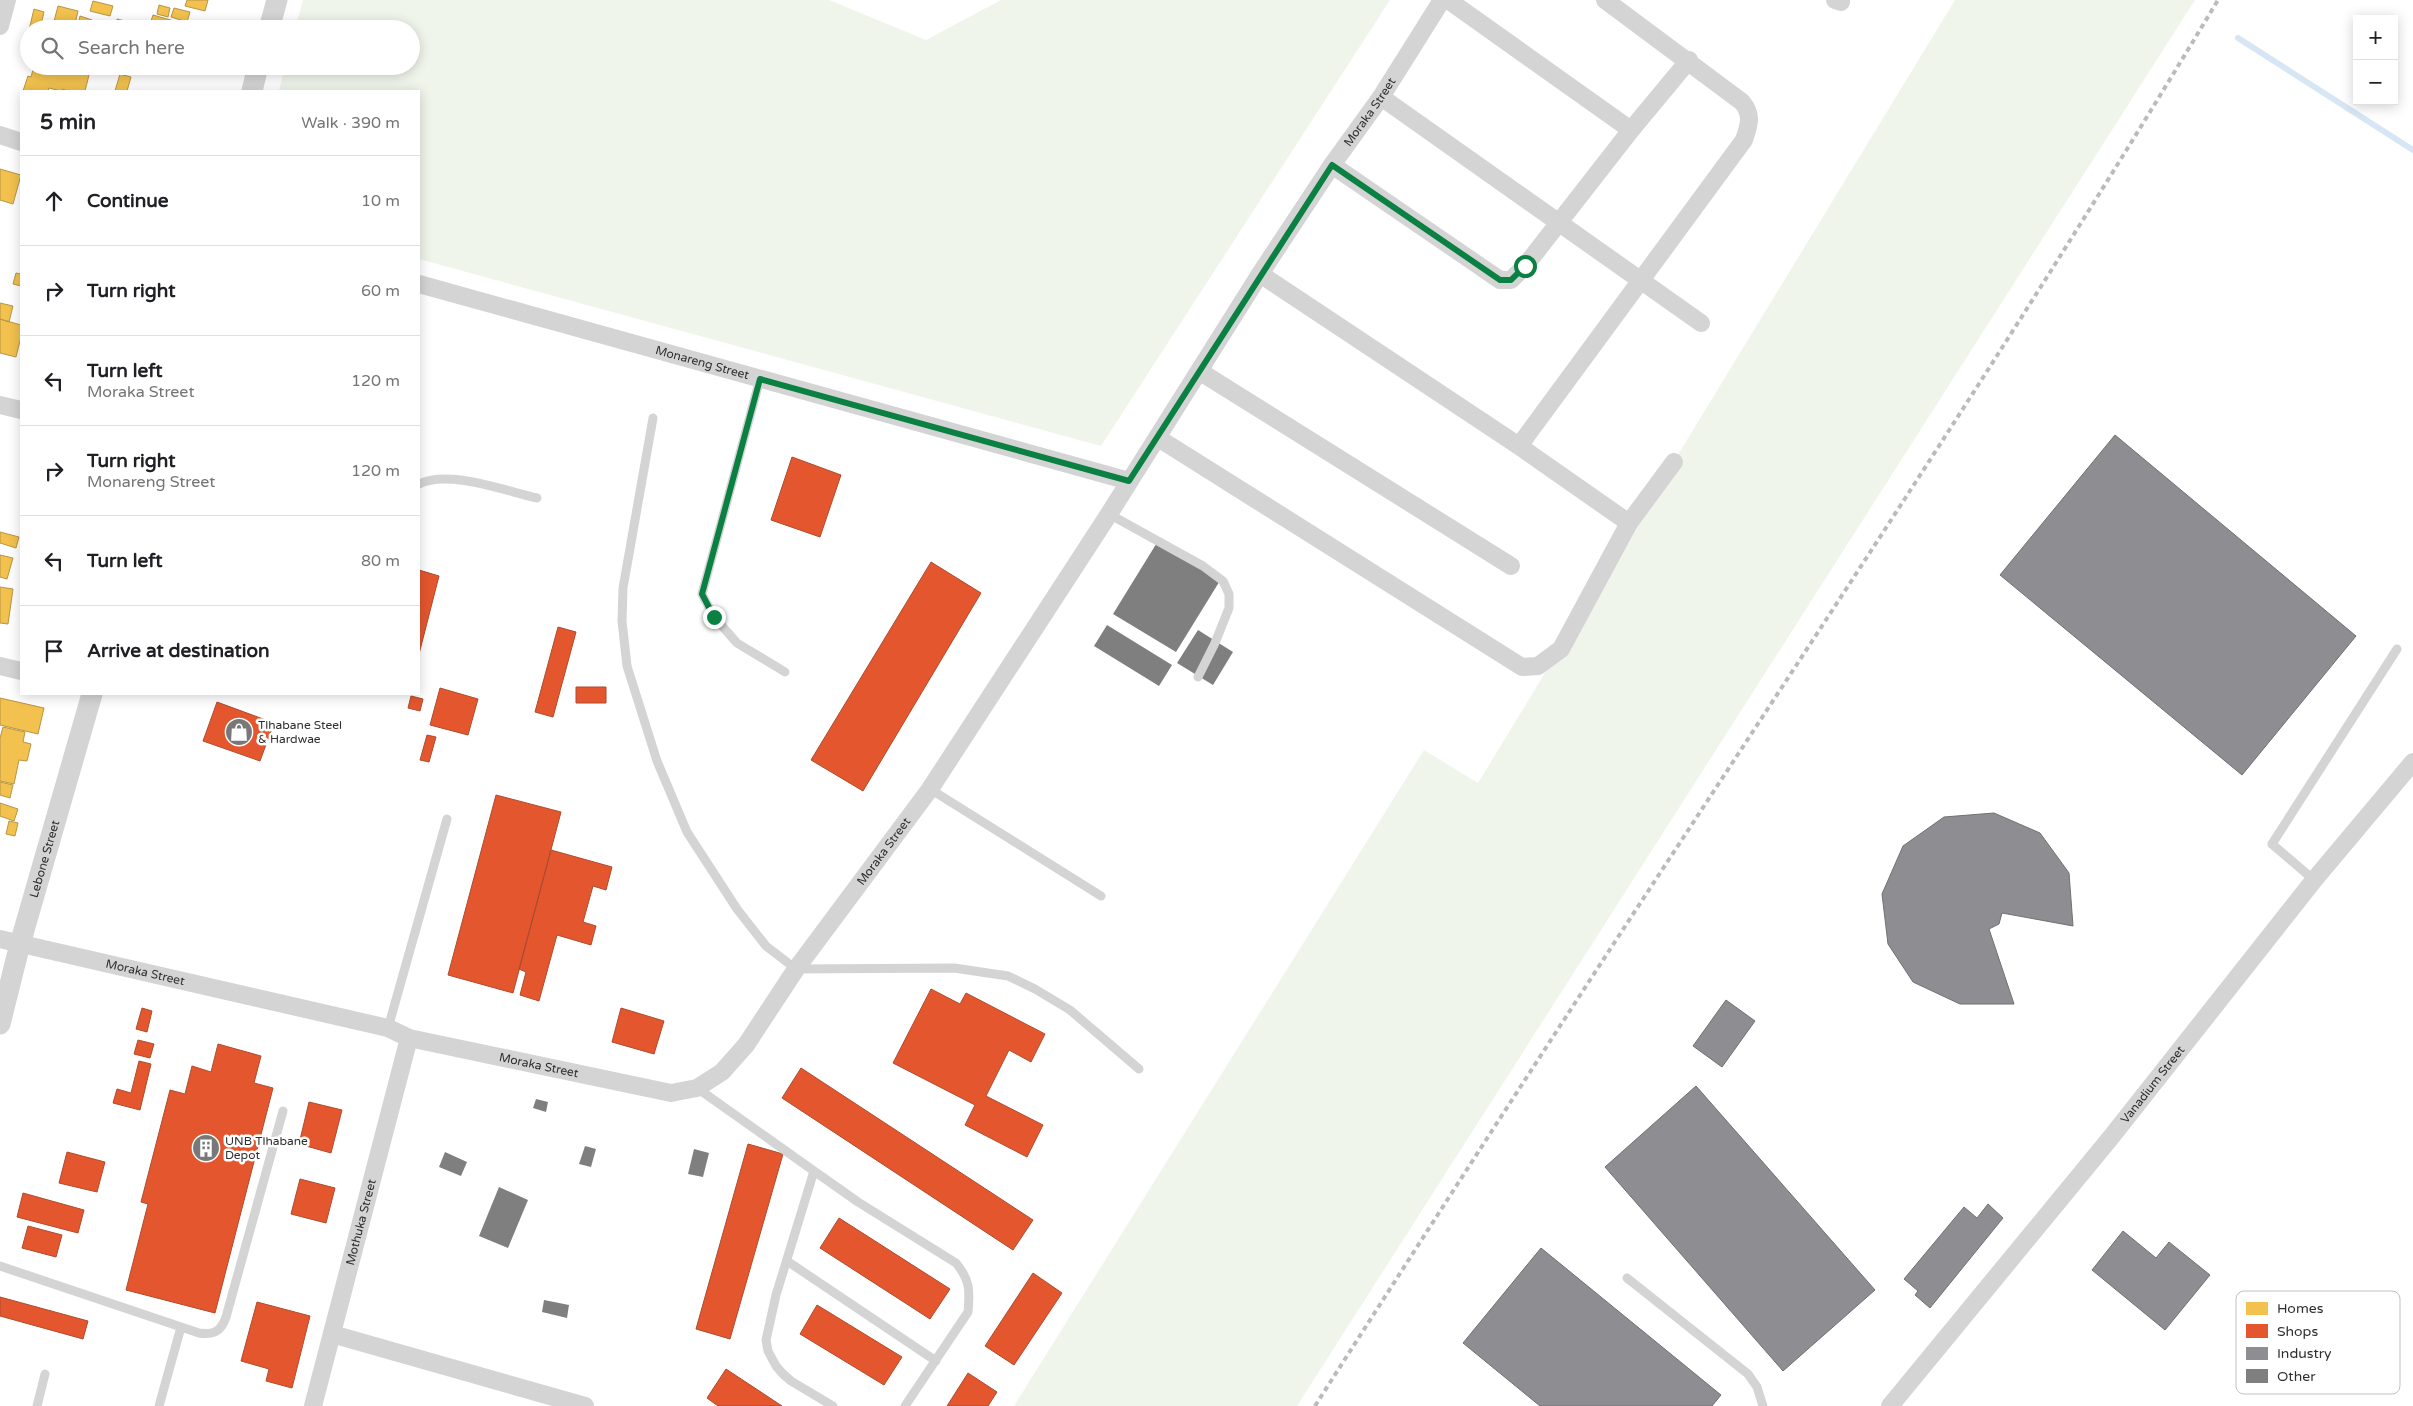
<!DOCTYPE html>
<html lang="en">
<head>
<meta charset="utf-8">
<style>
	body { margin:0; font-family:"Varela Round",sans-serif; background:#f6f6f6; color:#202124 }
	.controls { position:absolute; right:15px; top:15px; display:grid; overflow:hidden; border-radius:0px; box-shadow:0 2px 12px #0003 }
	.controls button { width:45px; height:45px; display:grid; place-items:center; padding:0; border:0; border-bottom:1px solid #e0e0e0; background:#fff; color:#202124; font:25px sans-serif }
	.stop { position:absolute; width:15px; height:15px; margin:-11px; border:4px solid #0b8043; border-radius:50%; background:#fff }
	.stop.end { background:#0b8043; border-color:#fff; box-shadow:0 1px 5px #0008 }
	.list { margin:0; padding:0; list-style:none }
	h2 { display:flex; justify-content:space-between; align-items:center; height:65px; margin:0; padding:0 20px; font-size:21px }
	h2 small { font-size:16px; font-weight:400; color:#757577 }
	.list li { display:grid; grid-template-columns:32px 1fr auto; gap:15px; align-items:center; box-sizing:border-box; height:90px; padding:0 20px; border-top:1px solid #e0e0e0 }
	.list b { display:block; font-size:19px; white-space:nowrap }
	.list p { margin:0; font-size:16px; white-space:nowrap; color:#757577 }
	.list em { font-size:16px; font-style:normal; color:#757577 }
	.icon { flex:none; width:28px; height:28px; fill:none; stroke:currentColor; stroke-width:2; stroke-linecap:round; stroke-linejoin:round }
	.map { position:relative; flex:none; width:2413px; height:1406px; overflow:hidden }
	.search { position:absolute; background:#fff; box-shadow:0 2px 12px #0003; left:20px; top:20px; width:400px; height:55px; display:flex; align-items:center; gap:12px; box-sizing:border-box; padding:0 18px; border-radius:28px; color:#757577; font-size:19px }
	.panel { position:absolute; background:#fff; box-shadow:0 2px 12px #0003; left:20px; top:90px; width:400px; height:605px; border-radius:0px }
	.map>svg:first-child { display:block }
	.green { fill:#f0f5eb }
	.homes { fill:#f2c14e; stroke:#b89545 }
	.shops { fill:#e4572e; stroke:#ae4b2e }
	.industry { fill:#8d8d92; stroke:#717174 }
	.lines { fill:none; stroke-linecap:round; stroke-linejoin:round }
	.stream { stroke:#d6e6f4; stroke-width:6 }
	.building { fill:#7f7f7f }
	.service { stroke:#d4d4d4; stroke-width:9 }
	.minor { stroke:#d4d4d4; stroke-width:18 }
	.tertiary { stroke:#d4d4d4; stroke-width:21 }
	.rail { stroke:#bbb; stroke-width:4; stroke-dasharray:5 4; stroke-linecap:butt }
	.route { stroke:#0b8043; stroke-width:6 }
	.labels { text-anchor:middle; stroke-width:5; stroke-linejoin:round; paint-order:stroke }
	.street-label { font-size:12px; fill:#2f2f2f; stroke:#fff }
	.poi-label { font-size:12px; fill:#2f2f2f; stroke:#fff; text-anchor:start }
	.key { fill:#fff; stroke:#c1c1c1; stroke-width:1 }
	.key-label { font-size:14px; fill:#2f2f2f }
</style>
</head>
<body>
<div class="map">
<svg width="2413" height="1406" viewBox="0 0 2413 1406">
	<rect width="100%" height="100%" fill="#fff"/>
	<path class="green" d="M303,0h526l97,40 75,-40h389l-289,446 -682,-187v-168h-140l6,-25h126v-37h-116z
		M1955,0h240l-898,1406h-283l410,-656 54,33z"/>
	<path class="homes" d="M187,0h21l-3,11 -20,-5z
		M93,1l20,5 -3,10 -20,-5z
		M159,5l11,3 -2,9 -11,-3z
		M58,6l20,5 -4,18h-22z
		M174,8l16,4 -3,10 -16,-5z
		M34,9l10,3 -4,17 -11,1z
		M153,15l21,6 -3,8 -21,-5z
		M80,16l12,4 -2,9h-13z
		M117,19l12,3 -2,7h-12z
		M177,21l28,8h-30z
		M100,22l12,3 -1,4h-13z
		M34,66h43l13,5 -5,20h-17l-6,-2 -1,2 -12,-3 -1,3h-25l5,-15 3,1z
		M120,74l11,3 -4,14h-12z
		M0,169l21,6 -8,29 -13,-4z
		M16,273l5,1v12l-8,-2z
		M0,303l13,3 -4,16 -9,-3z
		M0,319l21,6v12l-5,20 -16,-4z
		M0,532l19,5 -3,11 -16,-5z
		M0,555l13,3 -6,21 -7,-2z
		M0,587l13,2 -5,35 -8,-1z
		M0,698l44,10 -6,26 -38,-9z
		M3,727l22,5 -2,10 8,2 -4,17 -8,-1 -5,24 -14,-3v-43z
		M0,782l13,3 -3,13 -10,-3z
		M0,803l18,6 -4,12 -14,-5z
		M9,821l9,2 -3,13 -9,-2z"/>
	<path class="shops" d="M792,457l49,18 -21,62 -49,-17z
		M931,562l50,31 -118,198 -52,-31z
		M419,570l20,6 -20,78z
		M558,627l18,5 -23,85 -18,-5z
		M576,687h30v16h-30z
		M440,688l38,11 -10,36 -38,-10z
		M411,696l12,3 -3,12 -12,-3z
		M217,702l57,21 -14,38 -57,-20z
		M427,735l9,2 -7,25 -9,-2z
		M496,795l65,17 -48,181 -65,-18z
		M551,850l61,17 -6,23 -13,-4 -10,36 13,4 -5,19 -34,-10 -18,66 -19,-6 6,-23 -7,-3z
		M931,989l29,15 6,-11 79,41 -14,28 -22,-12 -23,46 57,29 -16,32 -62,-32 10,-20 -82,-42z
		M142,1008l10,3 -5,21 -11,-3z
		M621,1008l43,13 -10,33 -42,-12z
		M138,1040l16,4 -4,14 -16,-4z
		M218,1044l43,12 -7,27 19,5 -58,225 -89,-23 22,-86 -7,-2 29,-112 15,4 7,-28 19,6z
		M139,1061l12,3 -11,46 -27,-7 4,-14 14,4z
		M801,1068l232,152 -20,30 -231,-152z
		M309,1102l33,8 -11,43 -32,-9z
		M748,1144l35,10 -53,185 -34,-10z
		M67,1152l38,10 -8,30 -38,-9z
		M300,1179l35,9 -9,35 -35,-9z
		M23,1193l61,17 -6,23 -61,-16z
		M839,1218l111,71 -20,30 -110,-71z
		M28,1226l34,9 -6,22 -34,-9z
		M1033,1273l29,20 -48,72 -29,-19z
		M0,1297l88,24 -5,18 -83,-23z
		M257,1302l53,14 -18,72 -26,-7 3,-12 -28,-8z
		M817,1305l85,52 -18,28 -84,-51z
		M726,1369l56,37h-64l-11,-8z
		M968,1373l29,19 -9,14h-41z"/>
	<path class="industry" d="M2115,435l241,201 -114,139 -242,-200z
		M1994,813l46,20 29,40 4,53 -71,-13 -3,11 -10,5 25,75h-54l-47,-22 -25,-38 -6,-50 21,-48 41,-29z
		M1726,1000l29,21 -33,46 -29,-21z
		M1696,1086l179,204 -92,81 -178,-204z
		M1988,1204l15,14 -73,90 -15,-13 3,-4 -14,-12 60,-72 13,11z
		M2123,1231l33,27 13,-16 41,33 -45,55 -73,-60z
		M1541,1248l180,147 -9,11h-172l-77,-63z"/>
	<g class="lines">
		<path class="stream" d="M2238,38l175,112"/>
	</g>
	<path class="building" d="M1158,541l63,38 -45,73 -63,-38z
		M1107,625l65,40 -13,21 -65,-40z
		M1198,630l35,22 -20,33 -36,-22z
		M536,1099l12,3 -2,10 -13,-4z
		M585,1146l11,3 -5,18 -12,-3z
		M694,1149l15,4 -6,24 -15,-3z
		M445,1152l22,10 -6,14 -22,-9z
		M499,1187l29,13 -20,48 -29,-12z
		M544,1300l25,5 -2,13 -25,-6z"/>
	<g class="lines">
		<path class="service" d="M760,379l-58,215 12,23 23,26 48,29
			M653,418l-30,170 -1,33 5,45 30,95 30,71 50,77 29,37 30,23 158,-1 54,8 27,13 35,21 69,59
			M419,484c29,-15 86,7 118,14
			M1109,514l94,52 20,15 6,13v14l-14,35 -17,34
			M930,789l171,107
			M2314,880l-42,-36 125,-195
			M388,1028l59,-209
			M697,1088l117,83
			M787,1261l149,100
			M0,1266l199,67c14,2 22,-1 27,-16l57,-206
			M1627,1278l121,96 9,13 6,19
			M37,1406l8,-32
			M159,1406l22,-79
			M833,1406l-42,-25 -8,-7 -7,-8 -8,-15 -2,-11 10,-45 38,-124 44,31 98,61c14,17 14,27 12,49l-63,94"/>
		<g class="minor">
			<path d="M1448,0l183,130"/>
			<path d="M1835,0l6,2"/>
			<path d="M0,26l7,-26"/>
			<path d="M1381,97l320,226"/>
			<path d="M0,135l21,7"/>
			<path d="M1332,165l168,115h11l14,-14 106,-136 58,-70"/>
			<path d="M1260,274l259,172 110,77"/>
			<path id="s1" d="M419,284l710,197"/>
			<path d="M1199,371l312,195"/>
			<path d="M0,405l21,5"/>
			<path d="M1158,438l364,229 16,-1 23,-17 68,-126 45,-61"/>
			<path d="M1519,446l225,-306c5,-15 9,-25 -2,-38l-137,-102"/>
			<path d="M0,666l21,5"/>
			<path id="s2" d="M0,939l388,89 21,10 262,55 26,-5 25,-16 24,-27 50,-76 134,-180 179,-275 151,-240 72,-109 49,-68 61,-97"/>
			<path d="M332,1334l253,72"/>
			<path id="s3" d="M313,1406l96,-368"/>
			<path id="s4" d="M1890,1406l222,-270 202,-256 99,-118"/>
		</g>
		<g class="tertiary">
			<path d="M269,29l8,-29"/>
			<path d="M252,91l6,-25"/>
			<path id="s5" d="M0,1024l20,-80 72,-250"/>
		</g>
		<path class="rail" d="M1315,1406c122,-191 245,-381 370,-571 181,-276 363,-552 533,-835"/>
	</g>
	<g class="lines">
		<path class="route" d="M714,617l-12,-23 58,-215 369,102 203,-316 168,115h11l14,-14"/>
	</g>
	<defs>
		<g id="shop-disc" transform="scale(1.4375)"><circle r="9.5" fill="#787878" stroke="#fff"/><path d="M-5-2.5h2.3a2.7 3.5 0 0 1 5.4 0H5L5.5 6h-11ZM-1.5-2.5h3a1.5 2.3 0 0 0-3 0Z" fill="#fff"/></g>
		<g id="building-disc" transform="scale(1.4375)"><circle r="9.5" fill="#787878" stroke="#fff"/><path d="M-4-6H4V6H1V3H-1V6H-4ZM-2.5-4.3h1.7v1.8h-1.7ZM.8-4.3h1.7v1.8H.8ZM-2.5-1h1.7V.8h-1.7ZM.8-1h1.7V.8H.8Z" fill="#fff"/></g>
	</defs>
	<g fill-rule="evenodd">
		<use href="#shop-disc" x="239" y="732"/>
		<use href="#building-disc" x="206" y="1148"/>
	</g>
	<g class="labels">
		<g class="street-label">
			<text dy="4" stroke="none"><textPath href="#s2" startOffset="1904">Moraka Street</textPath></text>
			<text dy="4" stroke="none"><textPath href="#s1" startOffset="294">Monareng Street</textPath></text>
			<text dy="4" stroke="none"><textPath href="#s2" startOffset="1019">Moraka Street</textPath></text>
			<text dy="4" stroke="none"><textPath href="#s5" startOffset="171">Lebone Street</textPath></text>
			<text dy="4" stroke="none"><textPath href="#s2" startOffset="149">Moraka Street</textPath></text>
			<text dy="4" stroke="none"><textPath href="#s2" startOffset="554">Moraka Street</textPath></text>
			<text dy="4" stroke="none"><textPath href="#s4" startOffset="415">Vanadium Street</textPath></text>
			<text dy="4" stroke="none"><textPath href="#s3" startOffset="190">Mothuka Street</textPath></text>
		</g>
		<g class="poi-label">
			<text x="258" y="729">Tlhabane Steel<tspan x="258" dy="14">&amp; Hardwae</tspan></text>
			<text x="225" y="1145">UNB Tlhabane<tspan x="225" dy="14">Depot</tspan></text>
		</g>
	</g>
	<rect x="2236" y="1291" width="164" height="103" rx="8" class="key"/>
	<rect x="2246" y="1302" width="22" height="13" fill="#f2c14e"/>
	<rect x="2246" y="1324" width="22" height="14" fill="#e4572e"/>
	<rect x="2246" y="1347" width="22" height="13" fill="#8d8d92"/>
	<rect x="2246" y="1369" width="22" height="14" fill="#7f7f7f"/>
	<g class="key-label">
		<text x="2277" y="1313">Homes</text>
		<text x="2277" y="1336">Shops</text>
		<text x="2277" y="1358">Industry</text>
		<text x="2277" y="1381">Other</text>
	</g>
</svg>
<div class="controls">
<button>+</button>
<button>−</button>
</div>
<div class="stop" style="left:1525px;top:266px"></div>
<div class="stop end" style="left:714px;top:617px"></div>
<div class="search"><svg class="icon" aria-label="search" viewBox="0 0 24 24"><circle cx="10" cy="10" r="6"/><path d="M15 15l6 6"/></svg>Search here</div>
<section class="panel">
<h2>5 min<small>Walk · 390 m</small></h2>
<ul class="list">
<li><svg class="icon" aria-label="ahead" viewBox="0 0 24 24"><path d="M12 20V5M6 11l6-6 6 6"/></svg><div><b>Continue</b></div><em>10 m</em></li>
<li><svg class="icon" aria-label="right" viewBox="0 0 24 24"><path d="M7 20v-9h11M14 6l5 5-5 5"/></svg><div><b>Turn right</b></div><em>60 m</em></li>
<li><svg class="icon" aria-label="left" viewBox="0 0 24 24"><path d="M17 20v-9H6M10 6l-5 5 5 5"/></svg><div><b>Turn left</b><p>Moraka Street</p></div><em>120 m</em></li>
<li><svg class="icon" aria-label="right" viewBox="0 0 24 24"><path d="M7 20v-9h11M14 6l5 5-5 5"/></svg><div><b>Turn right</b><p>Monareng Street</p></div><em>120 m</em></li>
<li><svg class="icon" aria-label="left" viewBox="0 0 24 24"><path d="M17 20v-9H6M10 6l-5 5 5 5"/></svg><div><b>Turn left</b></div><em>80 m</em></li>
<li><svg class="icon" aria-label="arrive" viewBox="0 0 24 24"><path d="M6 21V4h12l-3 4 3 4H6"/></svg><div><b>Arrive at destination</b></div></li>
</ul>
</section>
</div>
</body>
</html>
